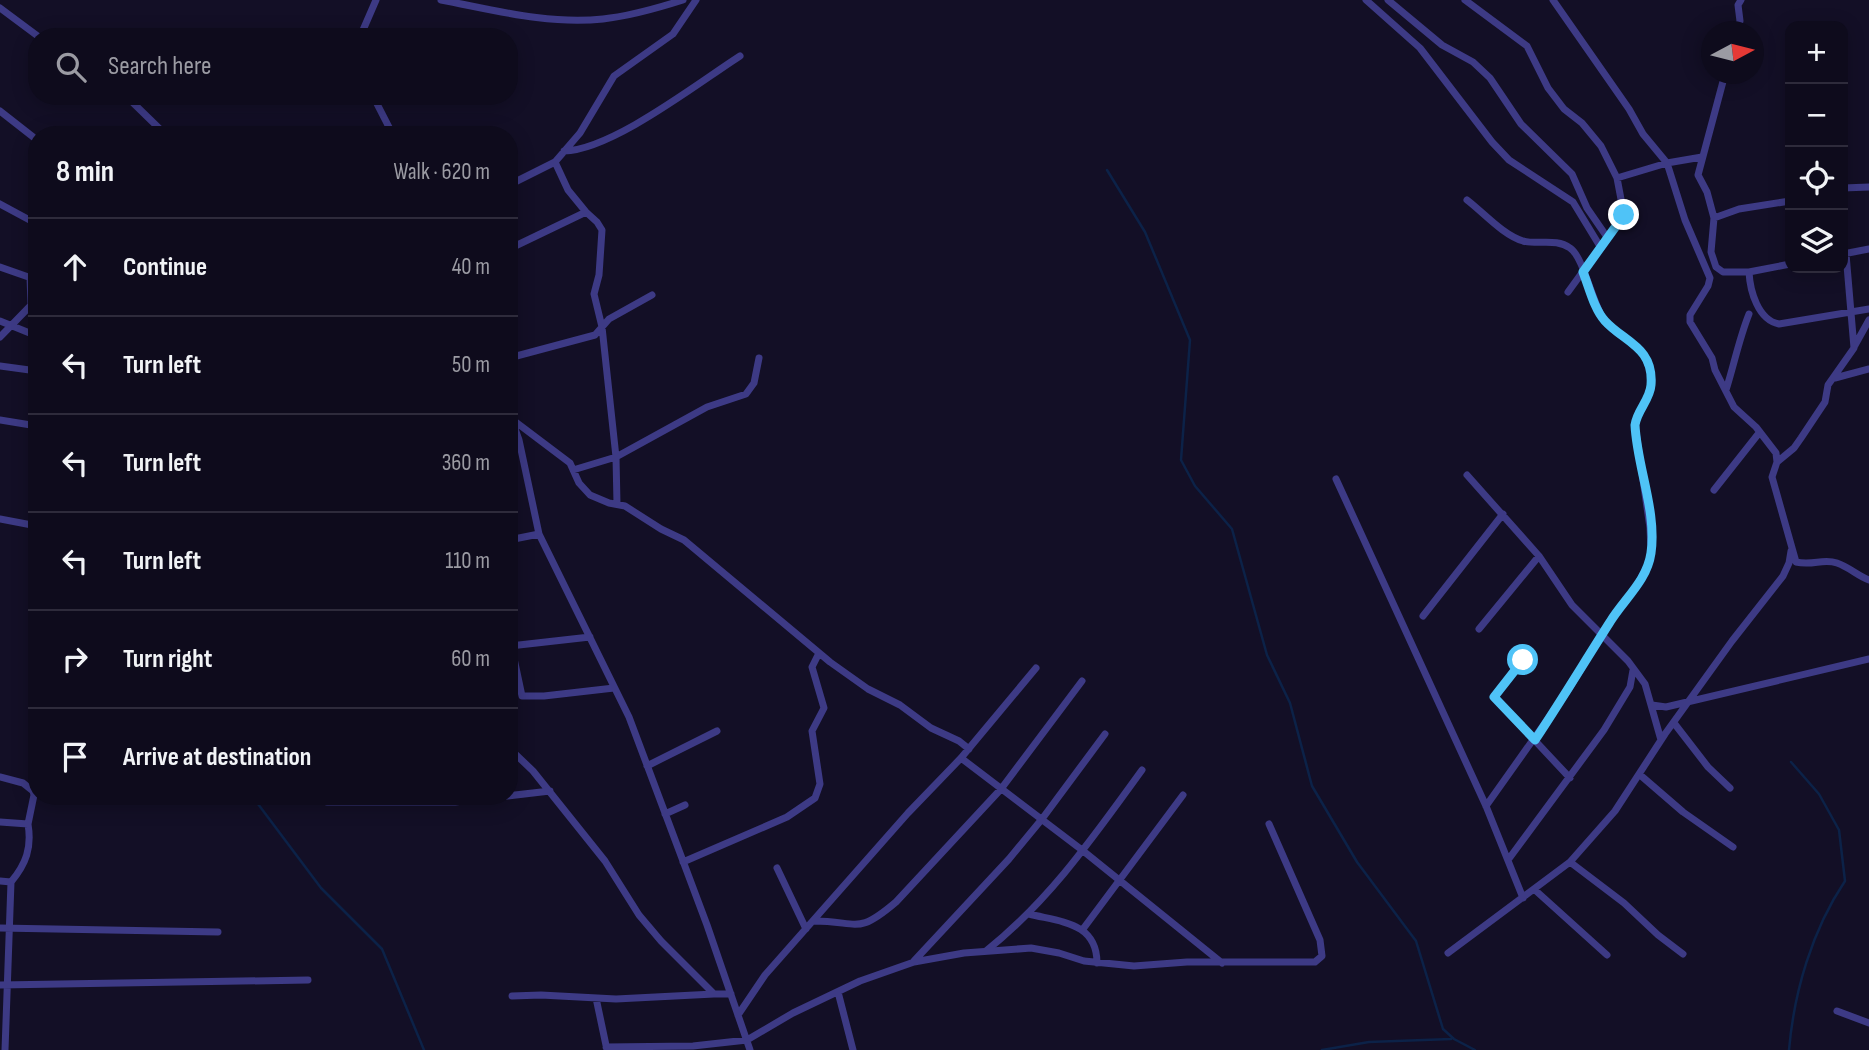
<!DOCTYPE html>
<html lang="en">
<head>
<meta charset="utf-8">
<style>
	body { margin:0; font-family:"Sofia Sans Condensed",sans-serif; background:#171425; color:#f1f3f6 }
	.controls { position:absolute; right:21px; top:21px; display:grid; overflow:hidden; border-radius:14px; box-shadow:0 4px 18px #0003 }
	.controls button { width:63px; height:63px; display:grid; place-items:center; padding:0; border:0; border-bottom:2px solid #2e2b3b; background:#0e0b1c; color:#f1f3f6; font:35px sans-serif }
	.compass { position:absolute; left:1701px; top:21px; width:63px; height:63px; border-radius:50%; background:#0e0b1c; box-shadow:0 4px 18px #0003; rotate:83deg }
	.stop { position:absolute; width:21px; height:21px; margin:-16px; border:5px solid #4fc3f7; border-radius:50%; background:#fff }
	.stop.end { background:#4fc3f7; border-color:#fff; box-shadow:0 2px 7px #0008 }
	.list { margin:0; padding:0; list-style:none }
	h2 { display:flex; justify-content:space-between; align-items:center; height:91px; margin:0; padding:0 28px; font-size:30px }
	h2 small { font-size:23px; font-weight:400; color:#9b9ba3 }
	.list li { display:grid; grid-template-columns:46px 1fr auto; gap:21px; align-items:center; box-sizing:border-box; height:98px; padding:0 28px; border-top:2px solid #2e2b3b }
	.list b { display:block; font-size:26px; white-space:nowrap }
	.list em { font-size:23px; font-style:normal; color:#9b9ba3 }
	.icon { flex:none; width:38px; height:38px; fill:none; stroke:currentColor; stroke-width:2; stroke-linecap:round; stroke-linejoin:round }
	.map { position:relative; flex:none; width:1869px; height:1050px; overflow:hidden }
	.search { position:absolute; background:#0e0b1c; box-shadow:0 4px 18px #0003; left:28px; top:28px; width:490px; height:77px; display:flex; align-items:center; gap:18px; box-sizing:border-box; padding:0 24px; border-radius:28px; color:#9b9ba3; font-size:26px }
	.panel { position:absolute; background:#0e0b1c; box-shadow:0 4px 18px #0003; left:28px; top:126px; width:490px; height:679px; border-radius:28px }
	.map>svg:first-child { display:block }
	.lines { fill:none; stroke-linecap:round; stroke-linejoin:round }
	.stream { stroke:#0c2248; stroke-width:2.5 }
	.street { stroke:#3d3a85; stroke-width:7 }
	.route { stroke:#4fc3f7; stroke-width:9 }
</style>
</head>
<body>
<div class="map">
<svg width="1869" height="1050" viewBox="0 0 1869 1050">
	<rect width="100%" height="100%" fill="#130f26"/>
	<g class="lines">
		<path class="stream" d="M1107,170l38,62 45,108 -9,120 14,26 37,43 35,126 23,48 22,83 45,76 59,79 27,88 11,10 21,11
			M252,796l69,92 61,61 42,101
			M1322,1050l47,-8 82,-3
			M1789,1050c5,-58 23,-120 56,-169l-6,-51 -20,-36 -28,-32"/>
		<path class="street" d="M441,0c53,10 108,25 162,19 27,-3 55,-11 80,-19
			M1366,0l54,48 72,94 17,18 64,42 28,46
			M1388,0l54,45 31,17 17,16 31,46 51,50 15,34 20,29
			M1465,0l62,46 21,42 16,21 18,14 19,23 16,32 7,37 -56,77
			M1553,0l76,109 14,25 24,29 35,-6
			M0,8l39,29
			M1736,32l4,-11 -2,-16 3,-5
			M360,37l16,-37
			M1725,74l-27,101 9,17 7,26 -3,34 5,15 7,5h26c1,19 9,48 30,52l90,-15
			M126,96l40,39
			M373,96l20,39
			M0,111l37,29
			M564,151c48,-1 134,-68 176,-95
			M555,162l13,28 18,22 11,10 5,8 -3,45 -5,19 8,33 14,130 1,47
			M1617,178l50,-15 18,57 25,58 -2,8 -18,29v7l22,36 3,12 19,37 22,20 20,26 1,9 -5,15 24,85c17,4 27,-4 41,1 12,4 21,13 32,17
			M509,185l46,-23 25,-29 34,-57 59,-42 23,-34
			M1843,188l26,-1
			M1467,200c17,13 36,35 56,41 16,4 33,-3 47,7 13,8 23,56 34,72 16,23 39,17 47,55 4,20 -13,32 -16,50l15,103 1,23 -3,14 -12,22 -26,34 -41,68 -83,117
			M0,204l37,20
			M1714,218l25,-9 51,-8
			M509,249l77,-37
			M1843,254l26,-5
			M0,267l37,13
			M1749,272l41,-8
			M30,277l1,27
			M0,321l37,15
			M0,337l37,-38
			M1854,347l15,-27
			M509,358l86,-23 14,-16 43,-24
			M0,366l37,5
			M1835,378l34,-9
			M1726,390c8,-25 13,-51 23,-76
			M509,412l10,28 20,94 90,183 78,208 43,125
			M0,420l37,6
			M513,420l57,43 9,20 11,12 19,8 16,3 36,23 23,11 146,122 38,27 32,16 31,23 28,13 10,8
			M1777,462l17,-14 7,-10 24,-36 3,-17 26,-37 -8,-94
			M573,470l43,-13 91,-50 39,-13 8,-11 5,-25
			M1467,475l72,81 33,49 56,56 17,23 16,56
			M1336,479l150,327 37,92
			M1714,490l45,-57
			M0,519l37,7
			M509,540l30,-6
			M1423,616l80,-102
			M1479,629l60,-73
			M509,635l13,61h22l70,-8
			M510,646l80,-9
			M1523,660l-29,37 76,81
			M1652,705l14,2 203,-48
			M1674,723l34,44 22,21
			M509,748l24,23 72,90 34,54 22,26 53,53h17
			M961,758l121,92 140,113
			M647,766l70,-35
			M1639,774l44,38 50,35
			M0,777l23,6 10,8 1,4 -6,29
			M327,802h128l95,-11
			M665,814l20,-9
			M0,822l28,2c4,24 -2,40 -17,58l-6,168
			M1508,860l96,-130 26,-43 3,-17
			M683,862l104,-45 28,-19 5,-14 -8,-53 12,-23 -12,-41 7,-14
			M1570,862l54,41 34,32 25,19
			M777,868l29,61
			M0,881l11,1
			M1535,890l72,65
			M1029,914c31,8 68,8 68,49
			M814,921c45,0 42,15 82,-19l105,-113 81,-108
			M0,928l218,4
			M1083,929l100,-134
			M986,951c64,-51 108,-115 156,-181
			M1448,953l122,-91 45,-51 50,-77 67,-93 51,-65 6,-13 2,-12
			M914,961l95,-102 33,-40 63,-85
			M0,985l308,-5
			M838,992l15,58
			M512,996l29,-1 75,4 98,-5
			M596,998l11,52
			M1837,1011l32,12
			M738,1015l27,-40 143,-162 53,-55 75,-90
			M606,1047l87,-1 54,-6 46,-27 67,-32 54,-19 50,-9 67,-5 28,5 25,8 50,5 53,-4h128l7,-6 -2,-16 -51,-116"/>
	</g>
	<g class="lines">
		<path class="route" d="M1523,660l-29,37 41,43c26,-39 50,-79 75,-118 14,-23 37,-41 41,-69 6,-42 -14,-86 -16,-128 2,-15 15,-25 16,-40 3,-38 -27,-43 -46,-64 -11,-12 -16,-34 -22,-49l41,-57"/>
	</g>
</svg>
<div class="controls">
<button>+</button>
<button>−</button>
<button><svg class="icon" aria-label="locate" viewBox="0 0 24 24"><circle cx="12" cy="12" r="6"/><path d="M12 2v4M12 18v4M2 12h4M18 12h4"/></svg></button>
<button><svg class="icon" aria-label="layers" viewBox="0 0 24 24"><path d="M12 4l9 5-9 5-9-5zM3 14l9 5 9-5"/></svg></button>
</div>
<svg class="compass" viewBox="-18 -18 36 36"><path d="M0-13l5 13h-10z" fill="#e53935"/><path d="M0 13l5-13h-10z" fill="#9b9ba3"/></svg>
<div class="stop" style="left:1523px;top:660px"></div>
<div class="stop end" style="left:1624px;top:215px"></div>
<div class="search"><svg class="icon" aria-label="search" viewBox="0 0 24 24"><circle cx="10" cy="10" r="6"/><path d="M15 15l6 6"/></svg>Search here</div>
<section class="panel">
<h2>8 min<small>Walk · 620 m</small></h2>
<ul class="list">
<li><svg class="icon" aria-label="ahead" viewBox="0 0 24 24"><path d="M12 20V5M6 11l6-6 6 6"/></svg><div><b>Continue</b></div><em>40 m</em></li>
<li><svg class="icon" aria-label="left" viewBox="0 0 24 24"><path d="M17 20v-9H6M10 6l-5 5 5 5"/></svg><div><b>Turn left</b></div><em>50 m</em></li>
<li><svg class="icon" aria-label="left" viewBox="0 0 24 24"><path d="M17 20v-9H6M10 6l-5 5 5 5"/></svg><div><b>Turn left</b></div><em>360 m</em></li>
<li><svg class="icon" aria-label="left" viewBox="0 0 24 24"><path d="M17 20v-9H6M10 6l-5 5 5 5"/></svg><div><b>Turn left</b></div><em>110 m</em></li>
<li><svg class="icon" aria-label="right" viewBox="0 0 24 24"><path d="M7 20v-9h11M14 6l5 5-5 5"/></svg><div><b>Turn right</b></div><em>60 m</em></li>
<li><svg class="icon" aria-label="arrive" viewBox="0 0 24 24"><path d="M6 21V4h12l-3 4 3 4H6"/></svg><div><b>Arrive at destination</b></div></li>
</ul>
</section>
</div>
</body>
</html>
